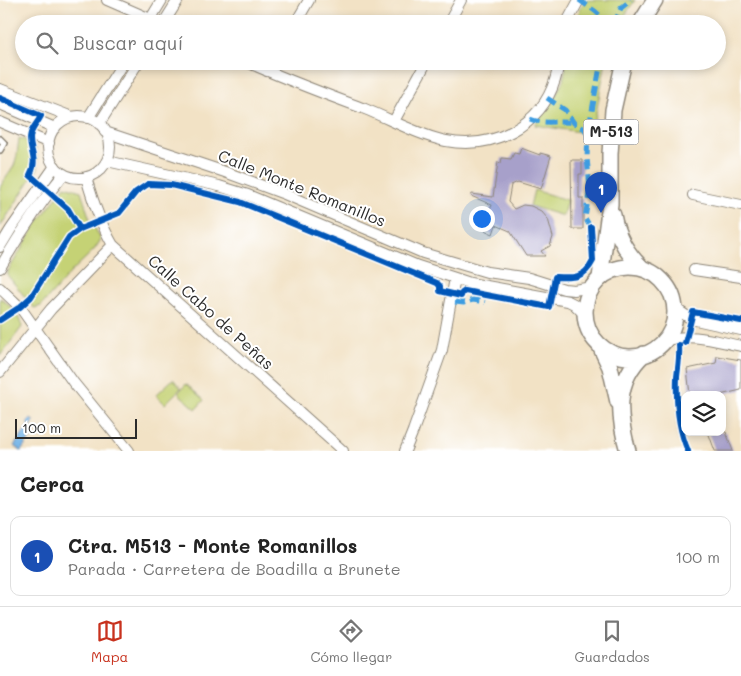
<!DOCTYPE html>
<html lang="es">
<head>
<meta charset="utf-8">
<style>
	body { margin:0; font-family:Mali,sans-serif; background:#f6f6f6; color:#222 }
	.controls { position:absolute; right:15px; bottom:15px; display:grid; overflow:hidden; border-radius:10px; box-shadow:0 2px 8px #0003 }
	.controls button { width:45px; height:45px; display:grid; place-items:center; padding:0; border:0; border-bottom:1px solid #e0e0e0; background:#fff; color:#222; font:25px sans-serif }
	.scale { position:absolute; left:15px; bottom:12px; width:122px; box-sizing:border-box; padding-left:5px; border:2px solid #2b2b2b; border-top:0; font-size:14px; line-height:18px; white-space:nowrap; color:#2b2b2b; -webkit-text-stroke:4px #fff; paint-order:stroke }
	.you { position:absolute; left:481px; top:218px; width:18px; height:18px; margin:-12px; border:4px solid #fff; border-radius:50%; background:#1a73e8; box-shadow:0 0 0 8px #1a73e833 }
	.badge { display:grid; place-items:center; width:32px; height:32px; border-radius:50%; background:#c8321e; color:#fff; font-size:16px; font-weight:700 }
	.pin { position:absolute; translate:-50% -41px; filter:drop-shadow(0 1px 2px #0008) }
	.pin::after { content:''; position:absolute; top:26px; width:18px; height:15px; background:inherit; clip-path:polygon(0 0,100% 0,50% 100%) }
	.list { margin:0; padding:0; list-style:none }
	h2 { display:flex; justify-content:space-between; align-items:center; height:65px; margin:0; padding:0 20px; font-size:21px }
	h2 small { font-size:16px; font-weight:400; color:#767676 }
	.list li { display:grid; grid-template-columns:32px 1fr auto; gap:15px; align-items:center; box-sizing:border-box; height:80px; margin:0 10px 10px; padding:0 10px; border:1px solid #e0e0e0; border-radius:10px }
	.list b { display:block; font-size:19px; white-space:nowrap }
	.list p { margin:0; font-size:16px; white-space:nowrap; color:#767676 }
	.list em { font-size:16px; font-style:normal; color:#767676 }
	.icon { flex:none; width:28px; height:28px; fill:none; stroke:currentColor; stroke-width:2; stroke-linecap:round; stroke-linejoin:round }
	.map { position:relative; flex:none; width:741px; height:451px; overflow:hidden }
	.search { position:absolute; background:#fff; box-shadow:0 2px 8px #0003; left:15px; right:15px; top:15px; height:55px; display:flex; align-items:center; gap:12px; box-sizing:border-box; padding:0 18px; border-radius:28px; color:#767676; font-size:19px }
	.sheet { height:155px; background:#fff }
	nav { display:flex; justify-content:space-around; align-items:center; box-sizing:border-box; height:70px; border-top:1px solid #e0e0e0; background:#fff; font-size:14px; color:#767676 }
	nav a { display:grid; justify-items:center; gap:2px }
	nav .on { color:#c8321e }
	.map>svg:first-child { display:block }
	.green { fill:#c5d274; stroke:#787e50 }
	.water { fill:#72b3e7; stroke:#4e6f89 }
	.building { fill:#a7a0ca }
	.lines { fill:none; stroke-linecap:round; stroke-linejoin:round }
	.service-casing { stroke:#8e8678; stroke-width:8 }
	.minor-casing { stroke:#8e8678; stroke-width:12 }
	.primary-casing { stroke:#8e8678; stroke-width:18 }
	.service { stroke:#fff; stroke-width:5 }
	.minor { stroke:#fff; stroke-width:10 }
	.primary { stroke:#fff; stroke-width:15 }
	.quiet { stroke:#3d9ce1; stroke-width:5; stroke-dasharray:10 5; stroke-linecap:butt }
	.cycleway-casing { stroke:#fff; stroke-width:9 }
	.cycleway { stroke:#0057b8; stroke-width:6 }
	.labels { text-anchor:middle; stroke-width:4; stroke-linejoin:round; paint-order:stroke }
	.shield { fill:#fff; stroke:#6b6b6b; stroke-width:1 }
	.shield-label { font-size:15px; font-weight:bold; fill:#2b2b2b }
	.street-label { font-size:16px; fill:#2b2b2b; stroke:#fff }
</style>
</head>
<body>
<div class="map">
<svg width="741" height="451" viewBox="0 0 741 451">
	<rect width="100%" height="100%" fill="#fff"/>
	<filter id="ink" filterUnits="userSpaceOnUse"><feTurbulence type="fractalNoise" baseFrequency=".02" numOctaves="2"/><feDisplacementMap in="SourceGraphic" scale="10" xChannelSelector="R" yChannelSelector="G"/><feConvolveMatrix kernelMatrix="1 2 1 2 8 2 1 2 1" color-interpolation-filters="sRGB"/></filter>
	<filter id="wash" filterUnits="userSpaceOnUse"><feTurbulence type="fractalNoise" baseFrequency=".0096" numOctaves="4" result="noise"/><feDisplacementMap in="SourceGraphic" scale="20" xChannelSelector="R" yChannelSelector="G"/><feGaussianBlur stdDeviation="1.12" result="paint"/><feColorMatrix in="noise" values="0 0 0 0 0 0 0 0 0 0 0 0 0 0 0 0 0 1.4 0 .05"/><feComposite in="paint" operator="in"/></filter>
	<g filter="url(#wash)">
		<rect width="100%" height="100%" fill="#f2e2c5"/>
		<path class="green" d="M586,0h49l-16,24h-44l6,-17z
			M567,61h39l-14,73 -57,-9 19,-26 9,-18z
			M19,138l12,4 5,7 2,19 -38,59v-40l14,-21 3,-11z
			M65,186l16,5 9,29 10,17v4l-6,9 -23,22 -30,34 -7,2 -26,-32v-5l27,-45z
			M534,190l33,10 -4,16 -33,-10z
			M0,298c9,5 20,19 22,29l-22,29z
			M173,379l8,9 -16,16 -9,-9z
			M186,384l18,16 -8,9 -18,-16z"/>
		<path class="water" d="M30,419l4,2 -4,7 5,4 -14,19 -7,-5 15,-21 -2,-2z"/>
		<g id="blocks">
			<path class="building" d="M521,148l19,7v-2l11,3 -10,33 -23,-7 -7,3 -3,17 6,7 9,-4 8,1 10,5 7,8 5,18 -3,9 -9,5 4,5h-19l-16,-25 -14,-6 -3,9 -11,-5 10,-24 -21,-9 1,-2 21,3 5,-35 3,1 1,-5 9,1 3,-6 5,1z
				M571,160h11v14h-3v24h4v31h-11z
				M717,356l24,4v30l-21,5h-30l-3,-26 29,-6z
				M708,432h18l7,19h-18z"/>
		</g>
	</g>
	<g filter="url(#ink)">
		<use href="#blocks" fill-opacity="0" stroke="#8e8678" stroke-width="1"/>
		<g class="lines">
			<g class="service-casing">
				<path id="service" d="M0,139l4,4 -4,7"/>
			</g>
			<g class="minor-casing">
				<path id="minor" d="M107,0l55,24
					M148,23l14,-23
					M163,24l15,-24
					M295,24l14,-24
					M448,24l13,-24
					M566,24l13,-24
					M245,61c39,18 80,33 120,48 25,10 55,27 81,32 46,9 95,-15 109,-61 2,-6 3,-13 4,-19
					M267,71l6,-10
					M0,89l72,28
					M0,104l55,24
					M48 147a31 31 0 1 1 62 0a31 31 0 1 1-62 0Z
					M88,118l36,-57
					M394,121l33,-60
					M0,122l49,21
					M99,124l40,-63
					M105,132l120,40 57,21 141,60 64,19 42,6 35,11 10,1 18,-3
					M107,161l112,25 29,9 170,71 37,12 15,5 98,18 6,3 11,11
					M86,177c7,25 14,46 27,68l230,206
					M693,195l48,10
					M0,247l11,-18 44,-63
					M0,268c19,-33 39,-64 64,-94
					M694,270l47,7
					M0,288l20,19 53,75 56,69
					M675,308l16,11 50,11
					M664,341c25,-9 52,0 77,5
					M0,372l51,-63 62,-64
					M405,451l8,-20 29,-81 13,-72"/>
			</g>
			<g class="primary-casing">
				<path id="primary" d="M640,24l15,-24
					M613,215c4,22 14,39 30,54
					M585 312a45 45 0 1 1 90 0a45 45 0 1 1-90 0Z
					M600,278l10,-74v-50l3,-44 11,-49
					M600,346l10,21 8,35
					M628,451c-10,-35 -14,-70 16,-97"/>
			</g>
			<use href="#service" class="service"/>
			<use href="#minor" class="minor"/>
			<use href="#primary" class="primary"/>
			<path class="quiet" d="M579,0l16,11 10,9 8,4
				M614,24l7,-16 10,-8
				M547,98l18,12 9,13 11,6 3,7
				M530,119c14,6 29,1 44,4
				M591,228l-6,-10 5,-30 -3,-30 1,-25 13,-72
				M455,302l9,1 9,-3 12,2"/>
			<g class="cycleway-casing">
				<path id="cycleway" d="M0,98l41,18c-3,6 -8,11 -10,17 -5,15 9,24 -1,42l38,34 12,20
					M0,320l20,-13 11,-10 38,-60 11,-8 39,-16 17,-21 12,-8 23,1 69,17 197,81 3,3v5l21,5 1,-3 3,-2 84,16 6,-30c18,1 29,2 38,-16l-2,-34
					M685,343l8,-31 48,9
					M679,345c1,11 -1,22 -2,32 -1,25 1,51 11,74"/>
			</g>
			<use href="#cycleway" class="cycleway"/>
		</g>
	</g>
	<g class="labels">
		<rect class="shield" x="583.5" y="119.5" width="55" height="25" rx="4"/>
		<g class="shield-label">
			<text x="611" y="137">M-513</text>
		</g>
		<g class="street-label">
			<text transform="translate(302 188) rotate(22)" y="6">Calle Monte Romanillos</text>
			<text transform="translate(211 312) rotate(42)" y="6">Calle Cabo de Peñas</text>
		</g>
	</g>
</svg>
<div class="controls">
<button><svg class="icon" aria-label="layers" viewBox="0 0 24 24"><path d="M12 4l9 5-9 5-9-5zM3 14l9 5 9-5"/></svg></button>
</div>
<div class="scale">100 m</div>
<div class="you"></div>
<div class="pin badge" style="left:601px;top:213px;background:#1a4fb4">1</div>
<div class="search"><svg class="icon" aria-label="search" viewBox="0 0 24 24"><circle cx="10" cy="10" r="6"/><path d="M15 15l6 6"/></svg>Buscar aquí</div>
</div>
<section class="sheet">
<h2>Cerca<small></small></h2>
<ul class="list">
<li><span class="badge" style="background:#1a4fb4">1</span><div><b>Ctra. M513 - Monte Romanillos</b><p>Parada · Carretera de Boadilla a Brunete</p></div><em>100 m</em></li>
</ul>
</section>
<nav>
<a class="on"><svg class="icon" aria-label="map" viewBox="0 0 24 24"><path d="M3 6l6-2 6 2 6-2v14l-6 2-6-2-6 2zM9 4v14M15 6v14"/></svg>Mapa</a>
<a><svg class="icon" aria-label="directions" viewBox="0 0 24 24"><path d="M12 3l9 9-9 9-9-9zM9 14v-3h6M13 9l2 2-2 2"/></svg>Cómo llegar</a>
<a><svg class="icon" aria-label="saved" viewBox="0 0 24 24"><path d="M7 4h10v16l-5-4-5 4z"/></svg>Guardados</a>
</nav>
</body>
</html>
